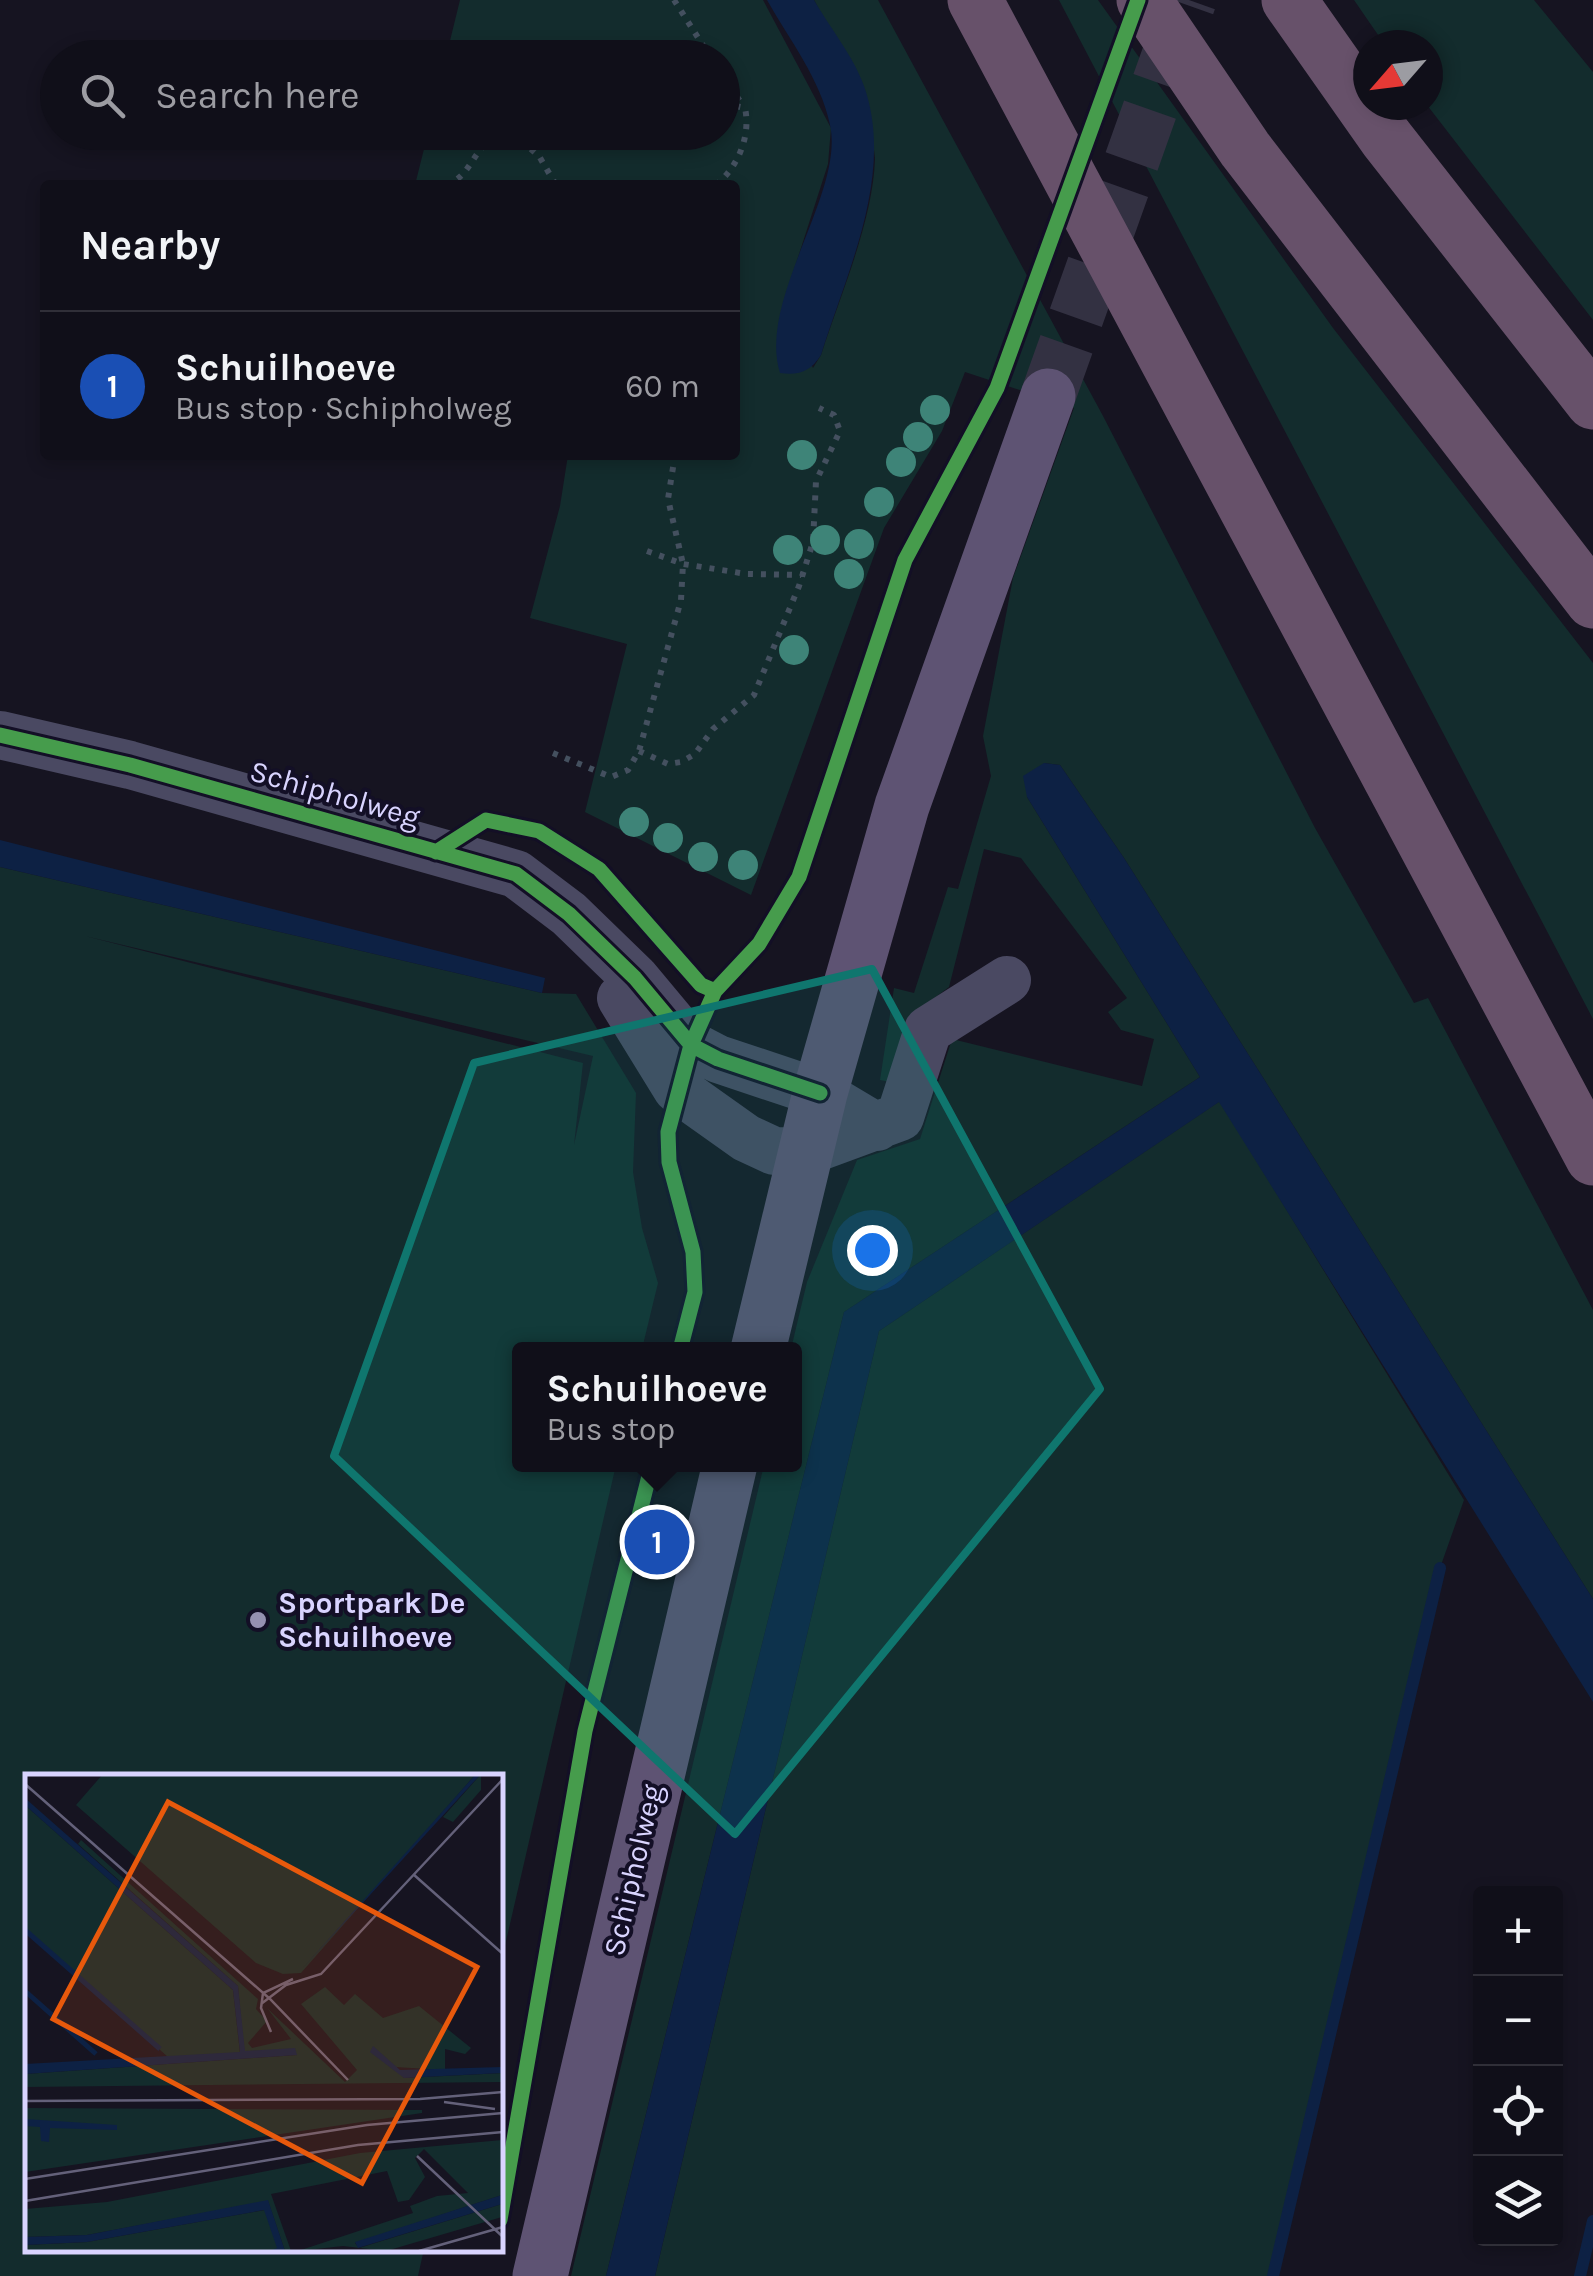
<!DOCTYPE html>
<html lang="en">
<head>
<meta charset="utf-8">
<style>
	body { margin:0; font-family:Karla,sans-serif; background:#1e1d26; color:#f1f3f6 }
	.controls { position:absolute; right:30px; bottom:30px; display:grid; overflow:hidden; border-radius:10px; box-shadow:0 5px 15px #0003 }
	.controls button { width:90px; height:90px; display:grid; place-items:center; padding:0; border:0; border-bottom:2px solid #302f38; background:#100f19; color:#f1f3f6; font:50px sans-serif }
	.compass { position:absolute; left:1353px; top:30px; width:90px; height:90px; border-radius:50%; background:#100f19; box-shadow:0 5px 15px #0003; rotate:242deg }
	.you { position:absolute; left:872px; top:1250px; width:35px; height:35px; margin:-25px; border:8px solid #fff; border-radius:50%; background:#1a73e8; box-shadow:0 0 0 15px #1a73e833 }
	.badge { display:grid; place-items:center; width:65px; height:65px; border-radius:50%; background:#7c3aed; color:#fff; font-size:32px; font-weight:700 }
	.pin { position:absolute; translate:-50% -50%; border:5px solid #fff; box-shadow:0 2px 10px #0006 }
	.popup { position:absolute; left:512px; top:1342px; width:290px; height:130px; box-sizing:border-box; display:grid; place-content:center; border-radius:10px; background:#100f19; filter:drop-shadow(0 2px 8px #0005); font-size:32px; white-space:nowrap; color:#9c9ca2 }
	.popup b { font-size:38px; color:#f1f3f6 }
	.popup::after { content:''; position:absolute; left:50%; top:100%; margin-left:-20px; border:20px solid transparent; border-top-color:#100f19 }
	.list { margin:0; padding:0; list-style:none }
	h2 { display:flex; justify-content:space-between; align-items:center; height:130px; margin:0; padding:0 40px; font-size:42px }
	h2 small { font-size:32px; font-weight:400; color:#9c9ca2 }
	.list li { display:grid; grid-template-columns:65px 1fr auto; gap:30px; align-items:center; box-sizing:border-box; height:150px; padding:0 40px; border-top:2px solid #302f38 }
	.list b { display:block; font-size:38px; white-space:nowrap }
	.list p { margin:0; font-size:32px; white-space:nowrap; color:#9c9ca2 }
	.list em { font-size:32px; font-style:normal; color:#9c9ca2 }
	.icon { flex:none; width:55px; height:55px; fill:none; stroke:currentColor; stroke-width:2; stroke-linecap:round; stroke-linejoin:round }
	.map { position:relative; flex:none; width:1593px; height:2276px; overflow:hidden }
	.search { position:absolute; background:#100f19; box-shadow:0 5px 15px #0003; left:40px; top:40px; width:700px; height:110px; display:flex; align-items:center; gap:25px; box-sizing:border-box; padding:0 35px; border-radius:55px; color:#9c9ca2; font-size:38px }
	.panel { position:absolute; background:#100f19; box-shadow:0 5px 15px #0003; left:40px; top:180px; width:700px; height:280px; border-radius:10px }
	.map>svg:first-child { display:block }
	.green { fill:#132c2d; fill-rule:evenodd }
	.water { fill:#0d2144 }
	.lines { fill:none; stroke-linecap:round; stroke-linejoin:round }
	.stream { stroke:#0d2144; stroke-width:12 }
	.major-tunnel { stroke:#333142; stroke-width:55; stroke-dasharray:55 28; stroke-linecap:butt }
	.path { stroke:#44505f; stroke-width:6; stroke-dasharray:5 8; stroke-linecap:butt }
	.minor { stroke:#4a4962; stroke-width:48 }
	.major { stroke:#5e5373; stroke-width:55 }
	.highway { stroke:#67516a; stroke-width:55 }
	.cycleway-casing { stroke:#130f26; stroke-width:21 }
	.cycleway { stroke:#469c4c; stroke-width:15 }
	.tree { fill:#3e8478 }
	.marked { fill:#0f766e; fill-opacity:0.2; stroke:#0f766e; stroke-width:8; stroke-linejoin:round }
	.poi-dot { fill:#9591b1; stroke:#130f26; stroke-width:4 }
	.labels { text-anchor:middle; stroke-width:8; stroke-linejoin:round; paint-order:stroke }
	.street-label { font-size:30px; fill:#d9d4ff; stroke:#130f26 }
	.poi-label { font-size:30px; font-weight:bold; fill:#d9d4ff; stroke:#130f26; text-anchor:start }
	.inset-river { fill:none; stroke:#0d2144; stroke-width:5 }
	.inset-road { fill:none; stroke:#64617a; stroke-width:2.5 }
	.view { fill:#e8590c; fill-opacity:0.15; stroke:#e8590c; stroke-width:5 }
	.inset-edge { fill:none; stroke:#d9d4ff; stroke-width:5 }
</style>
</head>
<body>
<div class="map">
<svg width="1593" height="2276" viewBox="0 0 1593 2276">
	<rect width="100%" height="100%" fill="#161421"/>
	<path class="green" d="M460,0h303l68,128 -3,36 -45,140 30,64 8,-13c19,-59 52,-134 54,-196 1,-29 -45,-131 -61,-159h64l225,416 212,412 99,175 14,-5 165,312v289l-469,-741 -64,-93 -16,-2 -17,34 173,280 -356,235 -238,964h-35l193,-811 30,-1 -3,-115 16,-67 50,-122 63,-21 32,-100 190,47 12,-47 -33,-9 -13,-18 19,-14 -106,-140 -37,-9 -35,138 -37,28 -22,67 -10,-2 14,-92 20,5 34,-106 10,2 33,-113 -8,-40 30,-158 61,-170 -109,-36 -23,59 -58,97 -133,367 -166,-83 42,-168 -97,-26 30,-112 8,-51h167v-270h-320l13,-52 294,-1v-74l-276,-1z
		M1059,0h39l235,328 260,335v356z
		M1354,0h180l59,72v248l-166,-215 1,-60h-43z
		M0,867l542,126 34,1 60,99 -3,79 9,56 16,55 -16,66 -122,1v114l96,1 -116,502v-191h-472v472l396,1 -6,27h-418zM85,936l508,120 -19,89 9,-82z
		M1220,1101l244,399 -24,68 -167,708h-618l224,-945z"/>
	<path class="water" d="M767,0h47c16,28 40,57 50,86 31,88 -17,185 -43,269 -10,16 -22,21 -41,18 -23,-74 65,-180 50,-248 -9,-45 -41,-86 -63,-125z
		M1044,763l16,2 64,93 469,741v103l-374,-600 -340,229 -224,945h-49l238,-964 356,-235 -173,-280 -4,-21z
		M0,840l545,138 -3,15 -542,-126z"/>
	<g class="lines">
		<path class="stream" d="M1273,2276l167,-708
			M1580,2276l13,-55"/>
		<path class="major-tunnel" d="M1048,396l141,-396"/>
		<path class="path" d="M674,0l37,58
			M722,75l22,32
			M511,132l28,24 17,29
			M446,185c30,-11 23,-40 61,-53
			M716,185c22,-18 35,-49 29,-77l-23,-5
			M647,551l36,13 64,10 54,1
			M639,751l29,13 13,-2 14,-8 18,-25 41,-34 45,-109 14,-44 3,-61 24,-50 -6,-16 -15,-7
			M553,753l58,24 17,-7 11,-19 42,-151 2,-36 -15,-65 7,-44"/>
		<path class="minor" d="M0,735l130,30 386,109 53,40 66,64 56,67 27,14 102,34 57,34
			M621,998l56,91 69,49 28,13 31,1 95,-35 28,-87 79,-50"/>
		<path class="major" d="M758,1350l62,-257 82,-287 146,-410
			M540,2276l190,-812"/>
		<path class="highway" d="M975,0l618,1158
			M1144,0l101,149 348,452
			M1289,0l97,138 207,264"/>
		<g class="cycleway-casing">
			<path id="cycleway" d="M0,735l130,30 386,109 53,40 66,64 56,67 27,14 102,34
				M436,852l50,-32 53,11 60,38 102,116 14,6
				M680,1350l15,-58 -2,-40 -24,-90 -1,-30 23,-87 24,-54 44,-47 40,-67 106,-317 92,-172 141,-388
				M500,2220l85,-489 67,-267"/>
		</g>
		<use href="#cycleway" class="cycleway"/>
	</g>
	<g class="tree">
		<circle cx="935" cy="410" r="15"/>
		<circle cx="918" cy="437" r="15"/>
		<circle cx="802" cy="455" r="15"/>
		<circle cx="901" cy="462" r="15"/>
		<circle cx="879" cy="502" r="15"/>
		<circle cx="825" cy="540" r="15"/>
		<circle cx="859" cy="544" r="15"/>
		<circle cx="788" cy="550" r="15"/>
		<circle cx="849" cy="574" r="15"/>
		<circle cx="794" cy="650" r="15"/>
		<circle cx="634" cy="822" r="15"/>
		<circle cx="668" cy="838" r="15"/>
		<circle cx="703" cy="857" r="15"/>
		<circle cx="743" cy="865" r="15"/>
	</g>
	<path class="marked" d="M872,969l228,420 -365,445 -401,-378 140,-393z"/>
	<circle class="poi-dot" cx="258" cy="1620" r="10"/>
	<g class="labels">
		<g class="street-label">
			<text transform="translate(335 794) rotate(16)" y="10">Schipholweg</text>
			<text transform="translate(633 1870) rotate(-77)" y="10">Schipholweg</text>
		</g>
		<g class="poi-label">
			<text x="278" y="1613">Sportpark De<tspan x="278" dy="34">Schuilhoeve</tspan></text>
		</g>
	</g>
	<g transform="translate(25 1774)">
		<rect width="478" height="478" fill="#161421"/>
		<path d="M78,0h373l-175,199 -18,1 -27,-11 -180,-158zM456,0v16l-28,32 -10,-5zM0,31l208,185 7,63 -72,4 -143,-127zM56,66l177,159 -2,10 11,12 -19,22 4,5 39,-9 -24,-31 78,74 12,-12 -56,-66 24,-17 19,18 11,-11 28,24 36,-12 52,42 -6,6 -20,-5v21l-50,-3 9,11 99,-5 -1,9 -477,5v-13l272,-19 -53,-3 -6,-66 -160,-142zM0,334l397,2v3l-397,59zM477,366v55l-147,48 4,5 143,-44v13l-116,34 -43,-5 -45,5 115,-38 -3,-7 27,-10 31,-3 -44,-44 -9,9 10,19 -16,23 -11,2 -11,-31 -116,23 20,57h-6l-17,-50 -181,34 -62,2v-28l82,-7 253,-49zM240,436l13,39 -8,2h-245v-6l62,-3z" fill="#132c2d"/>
		<path d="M451,0h5l-178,194 40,-45zM0,24l213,188 7,65 50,-3 2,7 -272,19v-10l215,-12 -7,-62 -208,-185zM348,272l27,24 102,-3v6l-98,5 -34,-26zM0,345l92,6v5l-67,-2 -1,14 -8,-1 -1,-14 -15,-1zM477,421v9l-144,44 -3,-6zM243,426l17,51h-15l7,-3 -13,-38 -177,32 -62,3v-8l62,-2z" fill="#0d2144"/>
		<path class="inset-river" d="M0,156l135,119M0,217l71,63"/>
		<path class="inset-road" d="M0,10l245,215 78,81M388,100l90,80M236,230l25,-19 35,-11 182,-195M246,258l-10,-24 2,-15 30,-14M0,327l395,-2 83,-7M419,328l51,7M392,382l86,81M0,405l342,-54 136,-12M0,427l333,-56 145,-13M394,477l84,-24"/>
		<path class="view" d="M143,28l309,165 -115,216 -309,-164z"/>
		<rect width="478" height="478" class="inset-edge"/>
	</g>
</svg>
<div class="controls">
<button>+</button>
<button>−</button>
<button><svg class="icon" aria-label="locate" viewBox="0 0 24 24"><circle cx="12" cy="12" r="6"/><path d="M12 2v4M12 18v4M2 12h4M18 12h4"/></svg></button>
<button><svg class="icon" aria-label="layers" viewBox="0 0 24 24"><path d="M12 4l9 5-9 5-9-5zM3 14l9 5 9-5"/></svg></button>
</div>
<svg class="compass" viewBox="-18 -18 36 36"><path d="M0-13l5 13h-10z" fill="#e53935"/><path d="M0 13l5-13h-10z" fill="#9c9ca2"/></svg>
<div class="you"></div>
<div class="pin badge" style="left:657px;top:1542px;background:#1a4fb4">1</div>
<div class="popup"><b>Schuilhoeve</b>Bus stop</div>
<div class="search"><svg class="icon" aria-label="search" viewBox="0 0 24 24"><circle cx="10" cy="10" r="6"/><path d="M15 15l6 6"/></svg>Search here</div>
<section class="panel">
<h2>Nearby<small></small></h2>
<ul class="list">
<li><span class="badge" style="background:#1a4fb4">1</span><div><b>Schuilhoeve</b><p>Bus stop · Schipholweg</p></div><em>60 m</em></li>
</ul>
</section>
</div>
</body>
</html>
